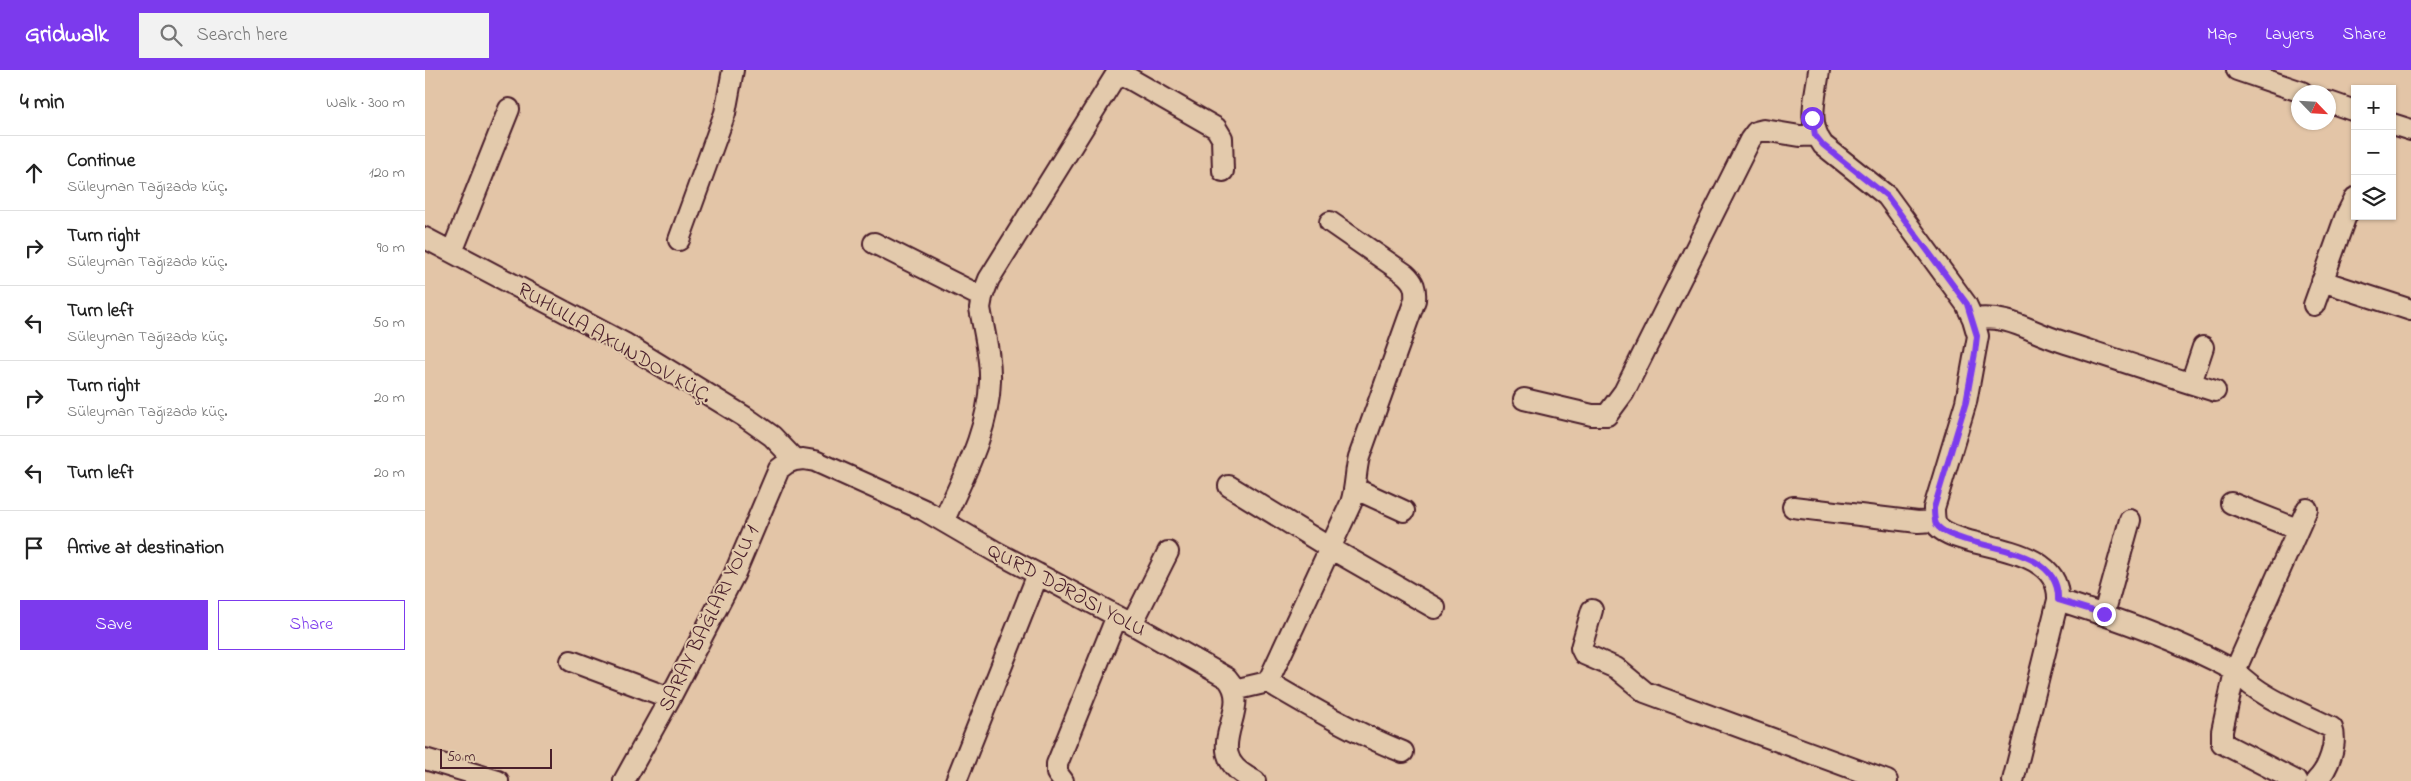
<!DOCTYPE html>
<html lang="en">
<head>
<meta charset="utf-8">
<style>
	body { margin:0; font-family:"Indie Flower",sans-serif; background:#f2f2f2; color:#222 }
	.controls { position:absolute; right:15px; top:15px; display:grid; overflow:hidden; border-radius:0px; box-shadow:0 1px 4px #0004 }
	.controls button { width:45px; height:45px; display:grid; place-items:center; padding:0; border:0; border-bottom:1px solid #e0e0e0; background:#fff; color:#222; font:25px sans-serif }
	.compass { position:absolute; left:1866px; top:15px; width:45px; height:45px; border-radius:50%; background:#fff; box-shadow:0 1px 4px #0004; rotate:115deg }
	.scale { position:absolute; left:15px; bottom:12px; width:112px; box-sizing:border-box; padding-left:5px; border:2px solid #4a1f2b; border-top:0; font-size:14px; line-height:18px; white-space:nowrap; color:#4a1f2b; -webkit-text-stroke:4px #e3caac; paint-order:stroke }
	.stop { position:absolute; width:15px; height:15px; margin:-11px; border:4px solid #7c3aed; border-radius:50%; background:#fff }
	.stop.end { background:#7c3aed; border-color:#fff; box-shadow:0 1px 5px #0008 }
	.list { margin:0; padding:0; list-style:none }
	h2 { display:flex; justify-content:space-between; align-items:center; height:65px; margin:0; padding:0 20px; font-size:21px }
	h2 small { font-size:16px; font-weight:400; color:#767676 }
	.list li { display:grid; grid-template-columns:32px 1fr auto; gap:15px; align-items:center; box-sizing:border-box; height:75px; padding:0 20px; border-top:1px solid #e0e0e0 }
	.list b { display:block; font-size:19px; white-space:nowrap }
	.list p { margin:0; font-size:16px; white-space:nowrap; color:#767676 }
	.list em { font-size:16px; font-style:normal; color:#767676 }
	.actions { display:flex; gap:10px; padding:15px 20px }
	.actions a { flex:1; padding:11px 0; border:1px solid #7c3aed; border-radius:0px; text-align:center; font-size:18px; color:#7c3aed }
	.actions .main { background:#7c3aed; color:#fff }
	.icon { flex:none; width:28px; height:28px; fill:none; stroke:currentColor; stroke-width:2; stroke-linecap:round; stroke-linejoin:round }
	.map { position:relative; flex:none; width:1986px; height:711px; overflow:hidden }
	header { display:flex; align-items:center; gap:30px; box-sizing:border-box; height:70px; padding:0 25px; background:#7c3aed; color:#fff }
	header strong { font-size:24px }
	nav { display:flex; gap:28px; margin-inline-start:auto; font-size:18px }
	.search { width:350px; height:45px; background:#f2f2f2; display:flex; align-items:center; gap:12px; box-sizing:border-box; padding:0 18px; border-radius:0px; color:#767676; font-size:19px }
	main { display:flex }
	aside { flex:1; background:#fff }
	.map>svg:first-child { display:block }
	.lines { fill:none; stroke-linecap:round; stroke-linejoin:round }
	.minor-casing { stroke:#4a1f2b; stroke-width:24 }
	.minor { stroke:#e3caac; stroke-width:20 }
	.route { stroke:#7c3aed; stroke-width:6 }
	.labels { text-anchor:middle; stroke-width:4; stroke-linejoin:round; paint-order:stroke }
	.street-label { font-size:21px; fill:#4a1f2b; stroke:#e3caac }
</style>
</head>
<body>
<header>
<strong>Gridwalk</strong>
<div class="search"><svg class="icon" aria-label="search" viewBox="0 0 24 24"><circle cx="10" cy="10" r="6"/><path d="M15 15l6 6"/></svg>Search here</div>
<nav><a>Map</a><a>Layers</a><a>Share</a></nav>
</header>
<main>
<aside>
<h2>4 min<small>Walk · 300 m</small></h2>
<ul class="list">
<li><svg class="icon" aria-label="ahead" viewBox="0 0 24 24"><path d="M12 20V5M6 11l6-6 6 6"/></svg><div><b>Continue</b><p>Süleyman Tağızadə küç.</p></div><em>120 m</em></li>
<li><svg class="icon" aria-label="right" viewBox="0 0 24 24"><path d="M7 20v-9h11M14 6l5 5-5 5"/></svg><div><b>Turn right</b><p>Süleyman Tağızadə küç.</p></div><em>90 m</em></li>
<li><svg class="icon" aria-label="left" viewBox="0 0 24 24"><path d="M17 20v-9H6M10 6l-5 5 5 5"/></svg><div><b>Turn left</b><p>Süleyman Tağızadə küç.</p></div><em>50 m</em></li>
<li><svg class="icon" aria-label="right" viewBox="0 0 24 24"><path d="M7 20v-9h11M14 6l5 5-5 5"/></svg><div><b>Turn right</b><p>Süleyman Tağızadə küç.</p></div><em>20 m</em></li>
<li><svg class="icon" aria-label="left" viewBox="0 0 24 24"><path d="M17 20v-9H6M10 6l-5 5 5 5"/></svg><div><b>Turn left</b></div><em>20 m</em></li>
<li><svg class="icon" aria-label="arrive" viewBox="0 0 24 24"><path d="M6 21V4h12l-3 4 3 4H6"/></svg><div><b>Arrive at destination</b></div></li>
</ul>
<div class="actions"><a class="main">Save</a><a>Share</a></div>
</aside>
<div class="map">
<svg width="1986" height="711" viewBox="0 0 1986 711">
	<rect width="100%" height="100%" fill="#e3c5a7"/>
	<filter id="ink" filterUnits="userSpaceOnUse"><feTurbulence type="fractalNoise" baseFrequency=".02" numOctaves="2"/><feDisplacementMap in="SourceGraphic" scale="10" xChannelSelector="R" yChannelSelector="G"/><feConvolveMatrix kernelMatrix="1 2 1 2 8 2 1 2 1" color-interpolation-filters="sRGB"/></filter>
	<g filter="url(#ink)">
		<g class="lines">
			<g class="minor-casing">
				<path id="minor" d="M1394,0c-3,26 -13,52 4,75l64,51 79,108 7,15 5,17 -12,66 -32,106c0,5 0,11 2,16 6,9 20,13 30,16 34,10 94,15 92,60l-45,181
					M1812,0l65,22
					M693,2l98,56 6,10 1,33
					M1904,32l26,9
					M1967,54l19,6
					M0,168l199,105 121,74 27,19 23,24
					M254,170l46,-127 8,-43
					M449,173l108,54
					M27,182l57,-143
					M1897,211l89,29
					M1889,235l31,-87 10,-20
					M1548,249c37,-4 53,11 87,22 52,17 103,34 155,50
					M1766,313l12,-36
					M1099,329l68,16h15l17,-23 126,-252 6,-8 8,-2 36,6 15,-1
					M804,416l101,62 105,60
					M931,419l48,22
					M1806,433l66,26
					M1368,437l125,15 17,-1
					M519,450c19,-43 45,-90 46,-139 1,-23 -6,-49 -10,-73l2,-11 7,-18 130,-209
					M1633,530c60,19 121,40 177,71l72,-162
					M1167,540l-11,38 3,6 32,14 29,24 242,89
					M1679,544l26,-94
					M707,554l36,-72
					M146,591l99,37
					M843,612c44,26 87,51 135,70
					M809,620l34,-8 83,-179c5,-15 4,-30 8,-46l56,-157c1,-12 -1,-18 -10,-26l-75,-52
					M0,689l73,22
					M199,711l46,-83 64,-123 45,-106 8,-6 8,-3 8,-1 12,2 109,49 72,42 136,72 95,54c30,33 -34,74 28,103
					M531,711l82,-207
					M638,711l-6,-8v-9l60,-148
					M1871,711l-74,-38v-12l13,-60c26,27 63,40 97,57 6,15 -4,42 -16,53"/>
			</g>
			<use href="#minor" class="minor"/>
		</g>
	</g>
	<g class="lines" filter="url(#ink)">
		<path class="route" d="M1387,48l3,17 8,10 64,51 80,108 10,32 -2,17 -9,49 -32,106c0,6 0,11 2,16 6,9 20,13 30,16 34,10 94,15 92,60l46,14"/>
	</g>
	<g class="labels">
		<g class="street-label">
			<text transform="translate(190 272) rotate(30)" y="7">RUHULLA AXUNDOV KÜÇ.</text>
			<text transform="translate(642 519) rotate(28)" y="7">QURD DƏRƏSI YOLU</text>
			<text transform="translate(283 548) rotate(-64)" y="7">SARAY BAĞLARI YOLU 1</text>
		</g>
	</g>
</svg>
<div class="controls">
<button>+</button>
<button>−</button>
<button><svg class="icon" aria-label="layers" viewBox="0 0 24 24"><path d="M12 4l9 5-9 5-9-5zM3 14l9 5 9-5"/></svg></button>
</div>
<svg class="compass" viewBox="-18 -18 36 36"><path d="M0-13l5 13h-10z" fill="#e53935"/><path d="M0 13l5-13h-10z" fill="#767676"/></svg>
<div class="scale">50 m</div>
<div class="stop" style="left:1387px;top:48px"></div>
<div class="stop end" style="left:1679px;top:544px"></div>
</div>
</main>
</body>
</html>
